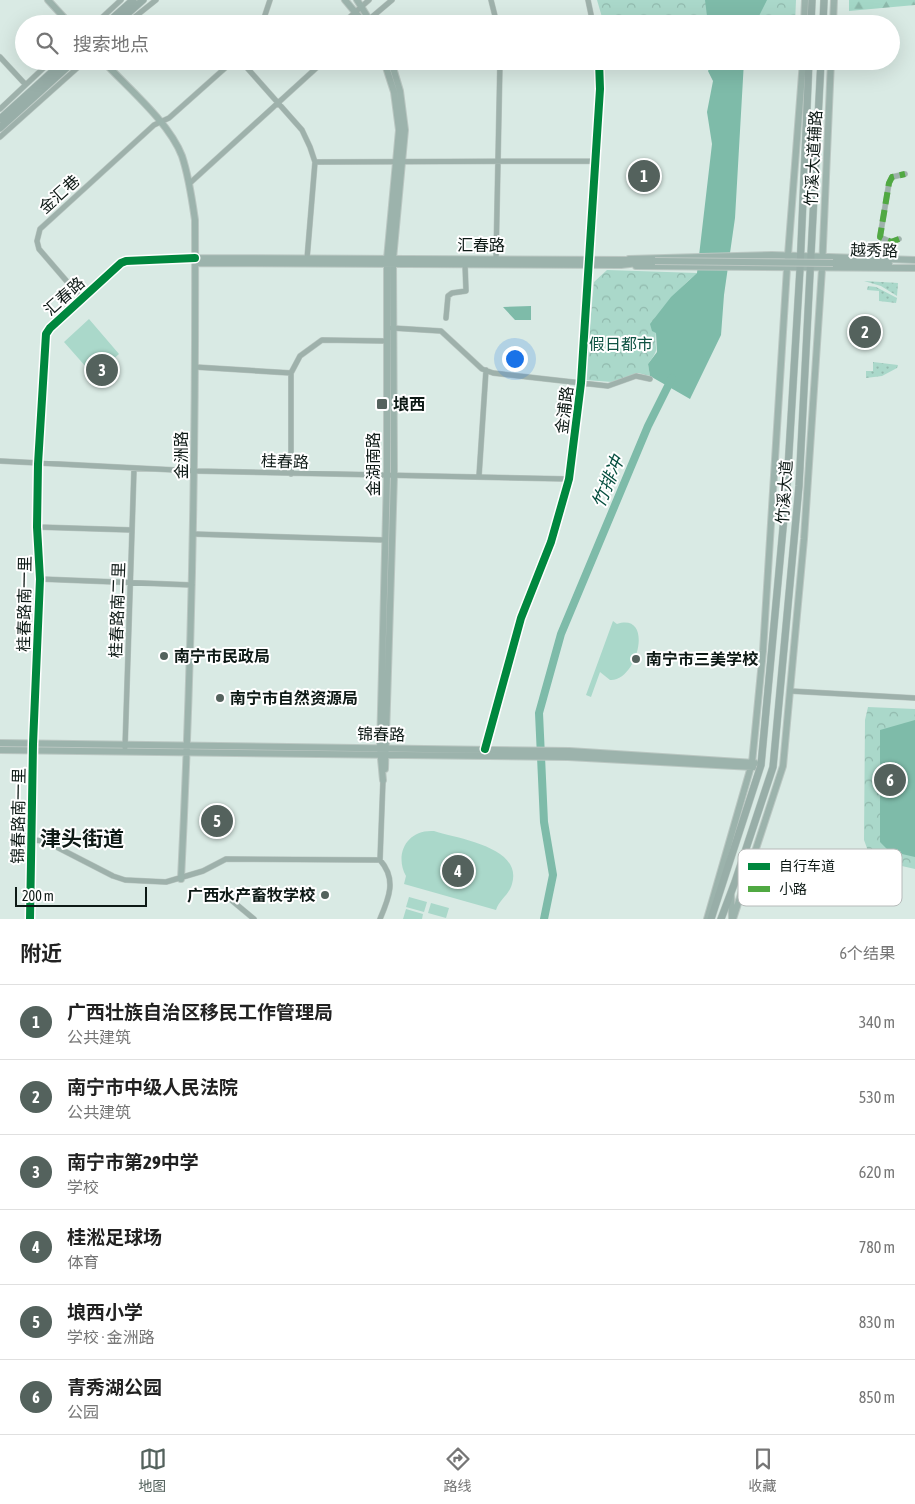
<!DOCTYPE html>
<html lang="zh">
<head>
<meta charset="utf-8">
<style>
	body { margin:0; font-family:"Asap Condensed","Noto Sans SC",sans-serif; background:#f6f6f6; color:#222 }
	.scale { position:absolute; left:15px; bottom:12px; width:132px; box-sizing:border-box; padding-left:5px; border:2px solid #0d1915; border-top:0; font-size:14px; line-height:18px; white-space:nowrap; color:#0d1915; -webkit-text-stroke:4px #fff; paint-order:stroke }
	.you { position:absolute; left:514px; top:358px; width:18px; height:18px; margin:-12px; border:4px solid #fff; border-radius:50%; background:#1a73e8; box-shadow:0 0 0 8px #1a73e833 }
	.badge { display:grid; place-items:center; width:32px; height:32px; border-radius:50%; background:#54625d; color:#fff; font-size:16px; font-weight:700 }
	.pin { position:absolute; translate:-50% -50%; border:2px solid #fff; box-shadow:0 1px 5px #0006 }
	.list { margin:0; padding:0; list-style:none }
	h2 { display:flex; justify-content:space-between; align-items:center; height:65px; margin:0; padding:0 20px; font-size:21px }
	h2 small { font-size:16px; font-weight:400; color:#767676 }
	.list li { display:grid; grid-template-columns:32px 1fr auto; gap:15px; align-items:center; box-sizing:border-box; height:75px; padding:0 20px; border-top:1px solid #e0e0e0 }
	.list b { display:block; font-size:19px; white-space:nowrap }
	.list p { margin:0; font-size:16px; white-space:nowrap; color:#767676 }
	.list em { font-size:16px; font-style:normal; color:#767676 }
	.icon { flex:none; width:28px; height:28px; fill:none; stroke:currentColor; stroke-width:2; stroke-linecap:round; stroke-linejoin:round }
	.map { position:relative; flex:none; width:915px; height:919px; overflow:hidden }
	.search { position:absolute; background:#fff; box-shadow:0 5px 20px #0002; left:15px; right:15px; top:15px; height:55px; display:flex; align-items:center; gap:12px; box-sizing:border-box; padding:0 18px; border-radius:28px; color:#767676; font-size:19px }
	.sheet { height:515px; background:#fff }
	nav { display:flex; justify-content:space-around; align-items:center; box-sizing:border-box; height:70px; border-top:1px solid #e0e0e0; background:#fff; font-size:14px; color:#767676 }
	nav a { display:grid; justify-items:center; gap:2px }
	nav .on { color:#54625d }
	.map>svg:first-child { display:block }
	.grass { fill:url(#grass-dots) }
	.forest { fill:url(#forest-firs) }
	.park { fill:url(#park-crowns) }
	.pitch { fill:#aad8ca }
	.water { fill:#7ebba9 }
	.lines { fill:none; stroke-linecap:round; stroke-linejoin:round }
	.river { stroke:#7ebba9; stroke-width:8 }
	.minor-casing { stroke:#bac7c2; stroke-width:6 }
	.major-casing { stroke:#bac7c2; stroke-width:8 }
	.highway-casing { stroke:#bac7c2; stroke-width:8 }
	.minor { stroke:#9eb1ab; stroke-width:5 }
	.major { stroke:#9cb3ac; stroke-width:6 }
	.highway { stroke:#98aea8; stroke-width:7 }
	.major-bridge-casing { stroke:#bac7c2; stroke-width:8; stroke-linecap:butt }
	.major-bridge { stroke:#9cb3ac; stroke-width:6 }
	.quiet { stroke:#50a942; stroke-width:6; stroke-dasharray:12 6; stroke-linecap:butt }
	.cycleway-casing { stroke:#fff; stroke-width:11 }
	.cycleway { stroke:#00873e; stroke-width:8 }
	.poi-dot { fill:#54625d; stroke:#fff; stroke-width:2 }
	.labels { text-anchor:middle; stroke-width:4; stroke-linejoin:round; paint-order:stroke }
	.street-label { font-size:16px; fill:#0d1915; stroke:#fff }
	.park-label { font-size:16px; fill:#0f5343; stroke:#fff }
	.poi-label { font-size:16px; font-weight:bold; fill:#0d1915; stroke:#fff; text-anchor:start }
	.water-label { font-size:18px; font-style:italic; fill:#064e3f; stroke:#fff }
	.district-label { font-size:21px; font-weight:bold; fill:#0d1915; stroke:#fff }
	.key { fill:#fff; stroke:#b6bab9; stroke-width:1 }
	.key-label { font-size:14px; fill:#0d1915 }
</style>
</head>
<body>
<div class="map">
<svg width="915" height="919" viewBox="0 0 915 919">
	<defs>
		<pattern id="grass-dots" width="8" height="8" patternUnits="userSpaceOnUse" patternTransform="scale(1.25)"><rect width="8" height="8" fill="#aad8ca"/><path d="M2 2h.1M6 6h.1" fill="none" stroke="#91b9ad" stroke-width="1.8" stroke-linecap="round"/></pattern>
		<pattern id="forest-firs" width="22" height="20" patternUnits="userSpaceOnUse" patternTransform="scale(1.25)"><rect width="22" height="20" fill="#a4d7c7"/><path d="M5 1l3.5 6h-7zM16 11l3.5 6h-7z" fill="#8cb8aa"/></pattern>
		<pattern id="park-crowns" width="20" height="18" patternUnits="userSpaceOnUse" patternTransform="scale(1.25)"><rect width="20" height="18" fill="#aad8ca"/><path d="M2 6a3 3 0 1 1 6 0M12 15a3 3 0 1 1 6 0" fill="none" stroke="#91b9ad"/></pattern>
	</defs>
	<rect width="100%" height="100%" fill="#d9eae4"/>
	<path class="grass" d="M864,281l34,2 -1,13 -16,-10z
		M868,286l8,1 21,11 -1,5 -17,-2v-10l-12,-1z
		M873,362l25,3 -1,3 -15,8 -16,2v-7h7z"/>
	<path class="forest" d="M849,0h66v5l-66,6z"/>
	<path class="park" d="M597,0h199l-1,24h-191z
		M607,270l90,3c-19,17 -36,33 -41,60 -3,18 6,12 -8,31l2,12 -12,-3 -26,9 -27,-2 9,-98z
		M868,707l47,2v160l-44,-10 -7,-19 1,-120z"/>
	<path class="pitch" d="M89,319l30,35 -25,22 -30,-34z
		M613,621l4,3c38,-12 20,58 -7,56l-10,-8 -9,25 -5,-2z
		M434,831c25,8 89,16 78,53 -3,11 -13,16 -16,26l-92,-26 2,-8c-12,-22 1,-47 28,-45z
		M409,897l18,5 -3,10 -18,-5z
		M431,903l18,5 -3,10 -18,-5z
		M406,909l17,5 -1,5h-19z"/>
	<path class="water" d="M705,0h62l-12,24h-47z
		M713,61h31l-9,157 -11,77 -3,40 -31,64 -40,-23 -2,-12 9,-12 -1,-19 -4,-2 -2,-7 21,-27 26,-24 15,-129 -5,-32 6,-31 -5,-10z
		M531,306v14h-16l-12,-13z
		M915,720v137l-26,-6 -9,-9v-112z"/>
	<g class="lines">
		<path class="river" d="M544,919l9,-44 -9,-53 -5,-109 22,-79 87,-208 24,-48"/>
		<g class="minor-casing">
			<path id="minor" d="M491,0l6,24
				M588,0l5,24
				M366,22l26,-22
				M95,24l26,-24
				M126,24l30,-24
				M262,24l8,-24
				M342,24l27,-24
				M0,57l25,27
				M241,61l61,69 8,17 5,15 -8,97
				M0,109l51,-48
				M0,137l85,-76
				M315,162l280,-1
				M190,183l134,-122
				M899,239l-8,3 -11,-5 9,-54 3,-6 13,-3
				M496,259l4,-198
				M82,299l-43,-50 -2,-8 3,-12 114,-104 15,-7 64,-57
				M446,318l2,-22 4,-3 14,-2 -1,-27
				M392,328l49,3 41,38 11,4 115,13 28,-10 14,3
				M195,367l96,6
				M0,461l195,10 374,8
				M291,474v-101l9,-17 22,-16 64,1
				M479,476l7,-106
				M37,527l95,3
				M193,534l192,6
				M40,579l152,6
				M790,691l125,7
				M125,748l9,-279
				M485,749l36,-131 30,-76 18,-63 12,-96 19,-294 -1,-28
				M32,840l13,1 68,35 12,4 41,2 37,-11 23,-12 154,1c17,19 9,38 0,59
				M380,860l3,-80
				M224,894l30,25
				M30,919l3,-175 7,-165 -3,-52 1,-63 8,-130 4,-6 71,-65 5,-2 69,-3"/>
		</g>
		<g class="major-casing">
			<path id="major" d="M48,0l22,24
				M345,0l20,24
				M357,0l15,24
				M804,24l1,-24
				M833,24l1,-24
				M103,61c25,27 66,61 79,95 7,21 10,43 13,64 1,220 -3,439 -14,659
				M195,258l437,2
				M629,259l143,-4 143,5
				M195,263l426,2 34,-4
				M833,263l56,1
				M636,266l279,2
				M0,743l569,8 186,12
				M0,750l568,7 185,10
				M385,769l9,-293 -1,-217 12,-129 -5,-39 -9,-30
				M383,780l-3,-32 7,-272v-217l12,-129 -5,-38 -10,-31
				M731,895l1,23
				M707,919l45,-156 11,-112 24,-383 16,-207
				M733,919l50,-153 21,-227 18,-270 9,-208"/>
		</g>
		<g class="highway-casing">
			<path id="highway" d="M106,24l27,-24
				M116,24l27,-24
				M811,24l1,-24
				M823,24l1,-24
				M0,119l64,-58
				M0,128l74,-67
				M711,919l50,-154 26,-280 13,-216 9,-208
				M721,919l14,-37 38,-115 26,-281 22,-425"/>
		</g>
		<use href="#minor" class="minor"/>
		<use href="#major" class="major"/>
		<use href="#highway" class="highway"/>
		<g class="major-bridge-casing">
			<path id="major-bridge" d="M655,261l178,2"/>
		</g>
		<use href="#major-bridge" class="major-bridge"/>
		<path class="quiet" d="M899,239l-8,3 -11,-5 9,-54 3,-6 13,-3"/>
		<g class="cycleway-casing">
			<path id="cycleway" d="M485,749l36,-131 30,-76 18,-63 12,-96 19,-294 -1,-28
				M30,919l3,-175 7,-165 -3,-52 1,-63 8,-130 4,-6 71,-65 5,-2 69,-3"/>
		</g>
		<use href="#cycleway" class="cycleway"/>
	</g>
	<g class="poi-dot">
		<rect x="376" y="398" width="12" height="12" rx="2.5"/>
		<circle cx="164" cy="656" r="5"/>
		<circle cx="636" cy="659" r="5"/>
		<circle cx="220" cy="698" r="5"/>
		<circle cx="325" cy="895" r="5"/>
	</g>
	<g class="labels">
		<g class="street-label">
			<text transform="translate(813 158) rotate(-87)" y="6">竹溪大道辅路</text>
			<text transform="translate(59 194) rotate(-42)" y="6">金汇巷</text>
			<text x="481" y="251">汇春路</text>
			<text transform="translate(874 250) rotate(1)" y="6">越秀路</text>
			<text transform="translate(64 296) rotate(-42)" y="6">汇春路</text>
			<text transform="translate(564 410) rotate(-83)" y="6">金浦路</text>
			<text transform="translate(181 455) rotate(-90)" y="6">金洲路</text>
			<text transform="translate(285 461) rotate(2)" y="6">桂春路</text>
			<text transform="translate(373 464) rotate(-90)" y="6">金湖南路</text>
			<text transform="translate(784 492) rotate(-86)" y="6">竹溪大道</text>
			<text transform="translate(24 604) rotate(-89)" y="6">桂春路南一里</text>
			<text transform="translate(117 610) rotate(-88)" y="6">桂春路南二里</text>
			<text transform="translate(381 734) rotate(1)" y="6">锦春路</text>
			<text transform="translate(18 816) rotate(-89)" y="6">锦春路南一里</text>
		</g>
		<g class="park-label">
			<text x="621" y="350">假日都市</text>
		</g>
		<g class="poi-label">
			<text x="393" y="410">埌西</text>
			<text x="174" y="662">南宁市民政局</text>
			<text x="646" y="665">南宁市三美学校</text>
			<text x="230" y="704">南宁市自然资源局</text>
			<text x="315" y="901" text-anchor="end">广西水产畜牧学校</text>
		</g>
		<g class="water-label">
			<text transform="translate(608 482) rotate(-67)" y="6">竹排冲</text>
		</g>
		<g class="district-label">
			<text x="82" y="846">津头街道</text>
		</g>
	</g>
	<rect x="738" y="849" width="164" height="57" rx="8" class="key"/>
	<rect x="748" y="863" width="22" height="7" fill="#00873e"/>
	<rect x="748" y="886" width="22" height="6" fill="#50a942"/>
	<g class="key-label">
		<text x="779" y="871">自行车道</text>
		<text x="779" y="894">小路</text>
	</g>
</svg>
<div class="scale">200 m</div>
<div class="you"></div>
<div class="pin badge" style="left:644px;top:176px">1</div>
<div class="pin badge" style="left:865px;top:332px">2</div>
<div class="pin badge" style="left:102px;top:370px">3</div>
<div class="pin badge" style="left:458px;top:871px">4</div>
<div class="pin badge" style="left:217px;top:821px">5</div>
<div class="pin badge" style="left:890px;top:780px">6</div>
<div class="search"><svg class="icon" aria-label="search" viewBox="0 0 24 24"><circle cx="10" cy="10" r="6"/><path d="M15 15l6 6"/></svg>搜索地点</div>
</div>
<section class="sheet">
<h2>附近<small>6个结果</small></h2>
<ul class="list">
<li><span class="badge">1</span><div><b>广西壮族自治区移民工作管理局</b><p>公共建筑</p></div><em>340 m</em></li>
<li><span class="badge">2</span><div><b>南宁市中级人民法院</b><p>公共建筑</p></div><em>530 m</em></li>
<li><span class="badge">3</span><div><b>南宁市第29中学</b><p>学校</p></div><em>620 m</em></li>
<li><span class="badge">4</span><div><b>桂淞足球场</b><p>体育</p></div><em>780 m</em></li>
<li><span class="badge">5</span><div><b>埌西小学</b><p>学校 · 金洲路</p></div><em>830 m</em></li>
<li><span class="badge">6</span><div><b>青秀湖公园</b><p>公园</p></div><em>850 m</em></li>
</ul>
</section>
<nav>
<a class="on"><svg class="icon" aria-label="map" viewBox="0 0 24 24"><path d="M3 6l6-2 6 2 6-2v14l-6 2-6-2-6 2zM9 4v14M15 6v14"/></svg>地图</a>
<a><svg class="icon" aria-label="directions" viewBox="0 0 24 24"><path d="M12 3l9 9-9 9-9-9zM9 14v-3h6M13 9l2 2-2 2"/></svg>路线</a>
<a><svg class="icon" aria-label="saved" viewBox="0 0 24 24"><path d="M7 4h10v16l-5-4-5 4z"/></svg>收藏</a>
</nav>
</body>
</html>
